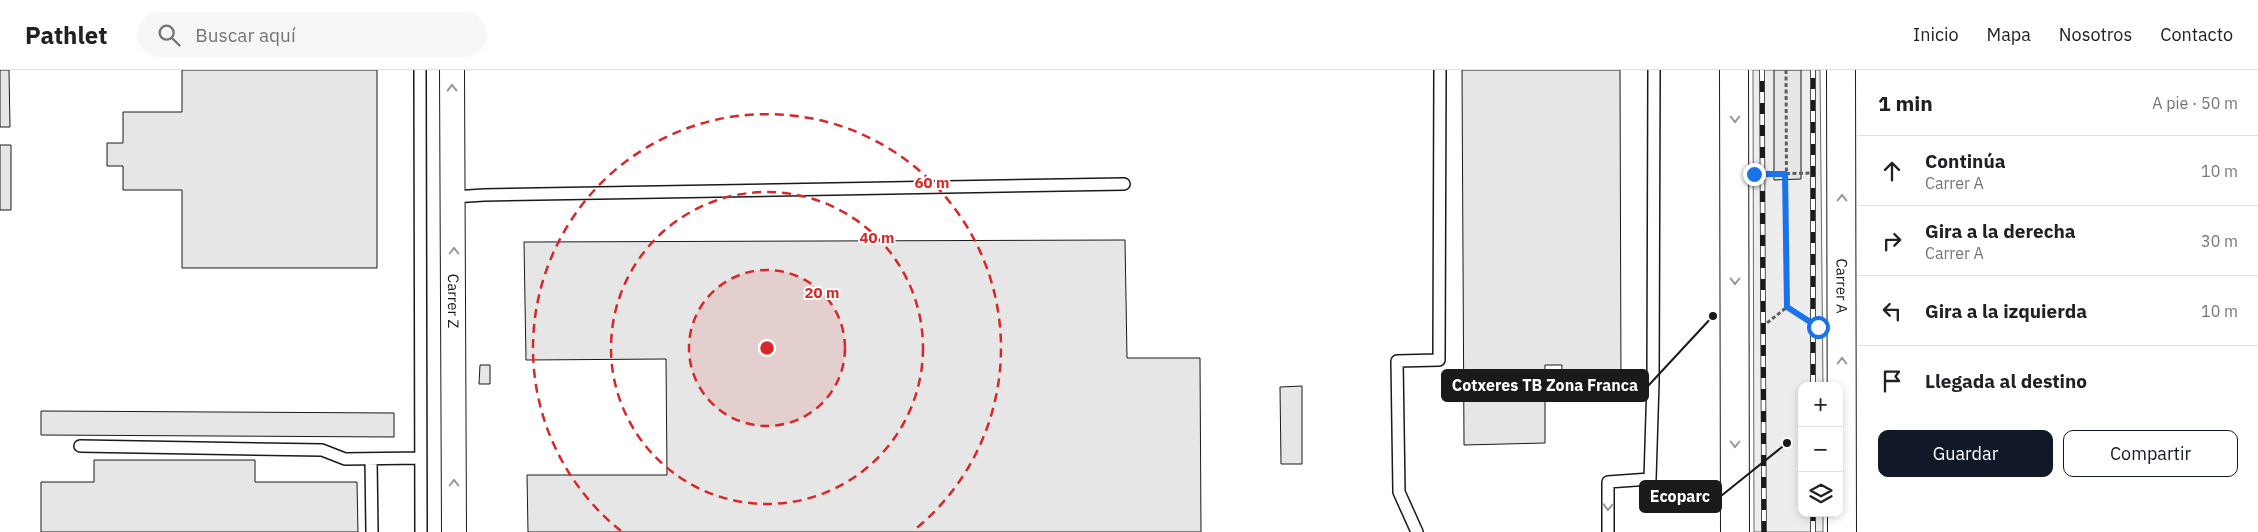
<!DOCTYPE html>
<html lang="es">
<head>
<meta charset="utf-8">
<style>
	body { margin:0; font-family:"IBM Plex Sans",sans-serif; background:#f6f6f6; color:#202124 }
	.controls { position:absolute; right:15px; bottom:15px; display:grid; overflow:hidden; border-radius:10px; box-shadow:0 2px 8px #0003 }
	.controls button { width:45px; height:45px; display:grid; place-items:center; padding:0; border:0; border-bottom:1px solid #e0e0e0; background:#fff; color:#202124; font:25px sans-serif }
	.stop { position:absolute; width:15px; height:15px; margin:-11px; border:4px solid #1a73e8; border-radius:50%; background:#fff }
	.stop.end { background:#1a73e8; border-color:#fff; box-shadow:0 1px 5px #0008 }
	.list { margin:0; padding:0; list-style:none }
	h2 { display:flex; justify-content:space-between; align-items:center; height:65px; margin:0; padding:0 20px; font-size:21px }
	h2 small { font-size:16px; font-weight:400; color:#757577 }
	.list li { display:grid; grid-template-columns:32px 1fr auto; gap:15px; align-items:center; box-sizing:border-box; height:70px; padding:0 20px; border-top:1px solid #e0e0e0 }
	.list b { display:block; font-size:19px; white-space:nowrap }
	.list p { margin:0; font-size:16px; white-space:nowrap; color:#757577 }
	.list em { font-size:16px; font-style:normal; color:#757577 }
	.actions { display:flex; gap:10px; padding:15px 20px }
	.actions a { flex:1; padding:11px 0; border:1px solid #111827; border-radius:10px; text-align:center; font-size:18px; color:#111827 }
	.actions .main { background:#111827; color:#fff }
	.icon { flex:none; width:28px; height:28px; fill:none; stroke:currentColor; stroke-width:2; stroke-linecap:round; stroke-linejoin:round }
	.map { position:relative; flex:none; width:1858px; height:462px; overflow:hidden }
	header { display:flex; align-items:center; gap:30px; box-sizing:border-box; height:70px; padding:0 25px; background:#fff; border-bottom:1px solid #e0e0e0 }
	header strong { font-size:24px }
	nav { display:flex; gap:28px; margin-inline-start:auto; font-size:18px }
	.search { width:350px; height:45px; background:#f6f6f6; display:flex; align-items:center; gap:12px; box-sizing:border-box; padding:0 18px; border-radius:28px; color:#757577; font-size:19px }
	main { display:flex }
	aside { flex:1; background:#fff }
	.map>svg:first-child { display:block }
	.parking { fill:#ededed; stroke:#6a6a6a }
	.building { fill:#e6e6e6; stroke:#1a1a1a }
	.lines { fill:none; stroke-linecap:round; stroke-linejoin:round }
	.lane-casing { stroke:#1a1a1a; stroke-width:14 }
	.street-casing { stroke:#1a1a1a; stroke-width:26 }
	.secondary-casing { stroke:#1a1a1a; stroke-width:30 }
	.path { stroke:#5f5f5f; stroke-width:3; stroke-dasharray:4 2.5; stroke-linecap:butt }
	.lane { stroke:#fff; stroke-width:11 }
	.street { stroke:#fff; stroke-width:24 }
	.secondary { stroke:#fff; stroke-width:28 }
	.rail-casing { stroke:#1a1a1a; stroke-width:5.5 }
	.rail { stroke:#fff; stroke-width:4; stroke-dasharray:11; stroke-linecap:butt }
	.oneway { stroke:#989898 }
	.route { stroke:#1a73e8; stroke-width:6 }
	.ring { fill:none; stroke:#d62828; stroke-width:2.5; stroke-dasharray:9 6 }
	.labels { text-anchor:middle; stroke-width:4; stroke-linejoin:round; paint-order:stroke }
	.street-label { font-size:15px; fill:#1a1a1a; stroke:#fff }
	.centre { fill:#d62828; stroke:#fff; stroke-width:2.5 }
	.ring-label { font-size:15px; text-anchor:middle; font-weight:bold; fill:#d62828; stroke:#fff; stroke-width:4; stroke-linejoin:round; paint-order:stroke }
	.leader { fill:none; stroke:#1a1a1a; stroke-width:2 }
	.callout-dot { fill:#1a1a1a; stroke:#fff; stroke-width:2 }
	.callout { fill:#1a1a1a; stroke:#1a1a1a; stroke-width:2 }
	.callout-label { font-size:16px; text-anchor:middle; font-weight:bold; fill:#fff }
</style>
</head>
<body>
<header>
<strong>Pathlet</strong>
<div class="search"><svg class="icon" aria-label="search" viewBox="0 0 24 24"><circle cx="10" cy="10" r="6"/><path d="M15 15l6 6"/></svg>Buscar aquí</div>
<nav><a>Inicio</a><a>Mapa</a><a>Nosotros</a><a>Contacto</a></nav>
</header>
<main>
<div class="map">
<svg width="1858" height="462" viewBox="0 0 1858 462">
	<rect width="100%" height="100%" fill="#fff"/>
	<path class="parking" d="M1753,0h67l3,316h-21v127h21v19h-69z"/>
	<path class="building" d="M0,0h9l1,57h-10z
		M182,0h195v198h-195v-78h-59v-24h-16v-23h16v-31h59z
		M1462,0h158l1,314 -60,1 1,-20h-17v78l-81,2z
		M1774,0h27v109l-27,1z
		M0,75h11v65h-11z
		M1125,170l2,118h73l1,174h-673l-1,-57h140l-1,-116 -140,1 -2,-118z
		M480,295h10v19h-11z
		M1302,316v78h-21l-1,-77z
		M41,341l353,2v24l-353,-2z
		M94,390h161v22h102l1,50h-317v-50h53z"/>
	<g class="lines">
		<g class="lane-casing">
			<path id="lane" d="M420,0l1,462
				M453,127l31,-2 640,-11
				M80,376l242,4 23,9 76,-1
				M371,389l1,73
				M1417,462l-18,-40 -2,-131 42,-1 1,-290
				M1608,462v-50l42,-3 3,-97 1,-312"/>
		</g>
		<g class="street-casing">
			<g id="street">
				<path id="s1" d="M452,0l2,462"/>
			</g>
		</g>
		<g class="secondary-casing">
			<g id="secondary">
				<path d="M1734,0l1,462"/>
				<path id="s2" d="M1841,0l1,462"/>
			</g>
		</g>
		<path class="path" d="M1786,0l1,237
			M1760,104l54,-1
			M1787,237l29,19
			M1762,257l25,-20"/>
		<use href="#lane" class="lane"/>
		<use href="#street" class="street"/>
		<use href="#secondary" class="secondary"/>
		<g class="rail-casing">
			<path id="rail" d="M1762,0l2,462
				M1813,316v-316
				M1813,462v-19"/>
		</g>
		<use href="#rail" class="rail"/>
	</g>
	<defs><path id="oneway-chevron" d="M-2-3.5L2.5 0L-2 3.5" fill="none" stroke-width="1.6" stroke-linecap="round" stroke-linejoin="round" transform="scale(1.25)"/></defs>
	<g class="oneway">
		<use href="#oneway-chevron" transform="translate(452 18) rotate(-91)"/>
		<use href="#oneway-chevron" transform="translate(1735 49) rotate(90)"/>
		<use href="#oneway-chevron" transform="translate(1842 128) rotate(-90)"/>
		<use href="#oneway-chevron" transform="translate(454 181) rotate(-90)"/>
		<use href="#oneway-chevron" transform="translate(1735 211) rotate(90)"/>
		<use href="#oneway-chevron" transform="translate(1842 291) rotate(-90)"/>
		<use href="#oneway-chevron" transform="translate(1735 374) rotate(90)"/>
		<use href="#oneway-chevron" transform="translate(454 413) rotate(-90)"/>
		<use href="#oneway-chevron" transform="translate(1608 437) rotate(91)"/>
	</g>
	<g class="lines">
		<path class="route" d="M1754,104h31l2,133 31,20"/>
	</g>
	<circle cx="767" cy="278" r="78" fill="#d62828" fill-opacity=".12"/>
	<g class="ring">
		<circle cx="767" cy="278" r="78"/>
		<circle cx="767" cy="278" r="156"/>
		<path d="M621 461A234 234 0 1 1 913 461"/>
	</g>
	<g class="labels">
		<g class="street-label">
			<text dy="5" stroke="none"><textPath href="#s2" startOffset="216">Carrer A</textPath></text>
			<text dy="5" stroke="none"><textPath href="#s1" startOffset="231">Carrer Z</textPath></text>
		</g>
	</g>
	<circle cx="767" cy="278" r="8" class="centre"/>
	<g class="ring-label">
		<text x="932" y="118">60 m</text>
		<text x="877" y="173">40 m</text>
		<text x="822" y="228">20 m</text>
	</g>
	<path class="leader" d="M1713 246L1648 316M1787 373L1721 426"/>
	<g class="callout-dot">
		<circle cx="1713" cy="246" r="5"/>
		<circle cx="1787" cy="373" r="5"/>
	</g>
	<g class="callout">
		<rect x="1442" y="300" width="206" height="31" rx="5"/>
		<rect x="1640" y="411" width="81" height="31" rx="5"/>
	</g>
	<g class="callout-label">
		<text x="1545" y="321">Cotxeres TB Zona Franca</text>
		<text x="1680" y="432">Ecoparc</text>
	</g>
</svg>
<div class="controls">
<button>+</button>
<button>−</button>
<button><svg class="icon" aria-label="layers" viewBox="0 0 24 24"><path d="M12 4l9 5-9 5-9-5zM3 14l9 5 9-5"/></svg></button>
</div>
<div class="stop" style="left:1818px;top:257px"></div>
<div class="stop end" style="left:1754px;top:104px"></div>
</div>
<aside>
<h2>1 min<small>A pie · 50 m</small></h2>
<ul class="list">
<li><svg class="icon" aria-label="ahead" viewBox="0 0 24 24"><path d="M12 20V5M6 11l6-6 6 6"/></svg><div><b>Continúa</b><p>Carrer A</p></div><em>10 m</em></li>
<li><svg class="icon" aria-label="right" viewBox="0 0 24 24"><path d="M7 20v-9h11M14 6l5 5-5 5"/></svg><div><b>Gira a la derecha</b><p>Carrer A</p></div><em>30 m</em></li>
<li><svg class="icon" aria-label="left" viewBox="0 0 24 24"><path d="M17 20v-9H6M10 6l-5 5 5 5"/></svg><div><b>Gira a la izquierda</b></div><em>10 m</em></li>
<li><svg class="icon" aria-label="arrive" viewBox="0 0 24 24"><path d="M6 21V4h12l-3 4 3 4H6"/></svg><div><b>Llegada al destino</b></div></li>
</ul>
<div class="actions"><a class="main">Guardar</a><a>Compartir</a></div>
</aside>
</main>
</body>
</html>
